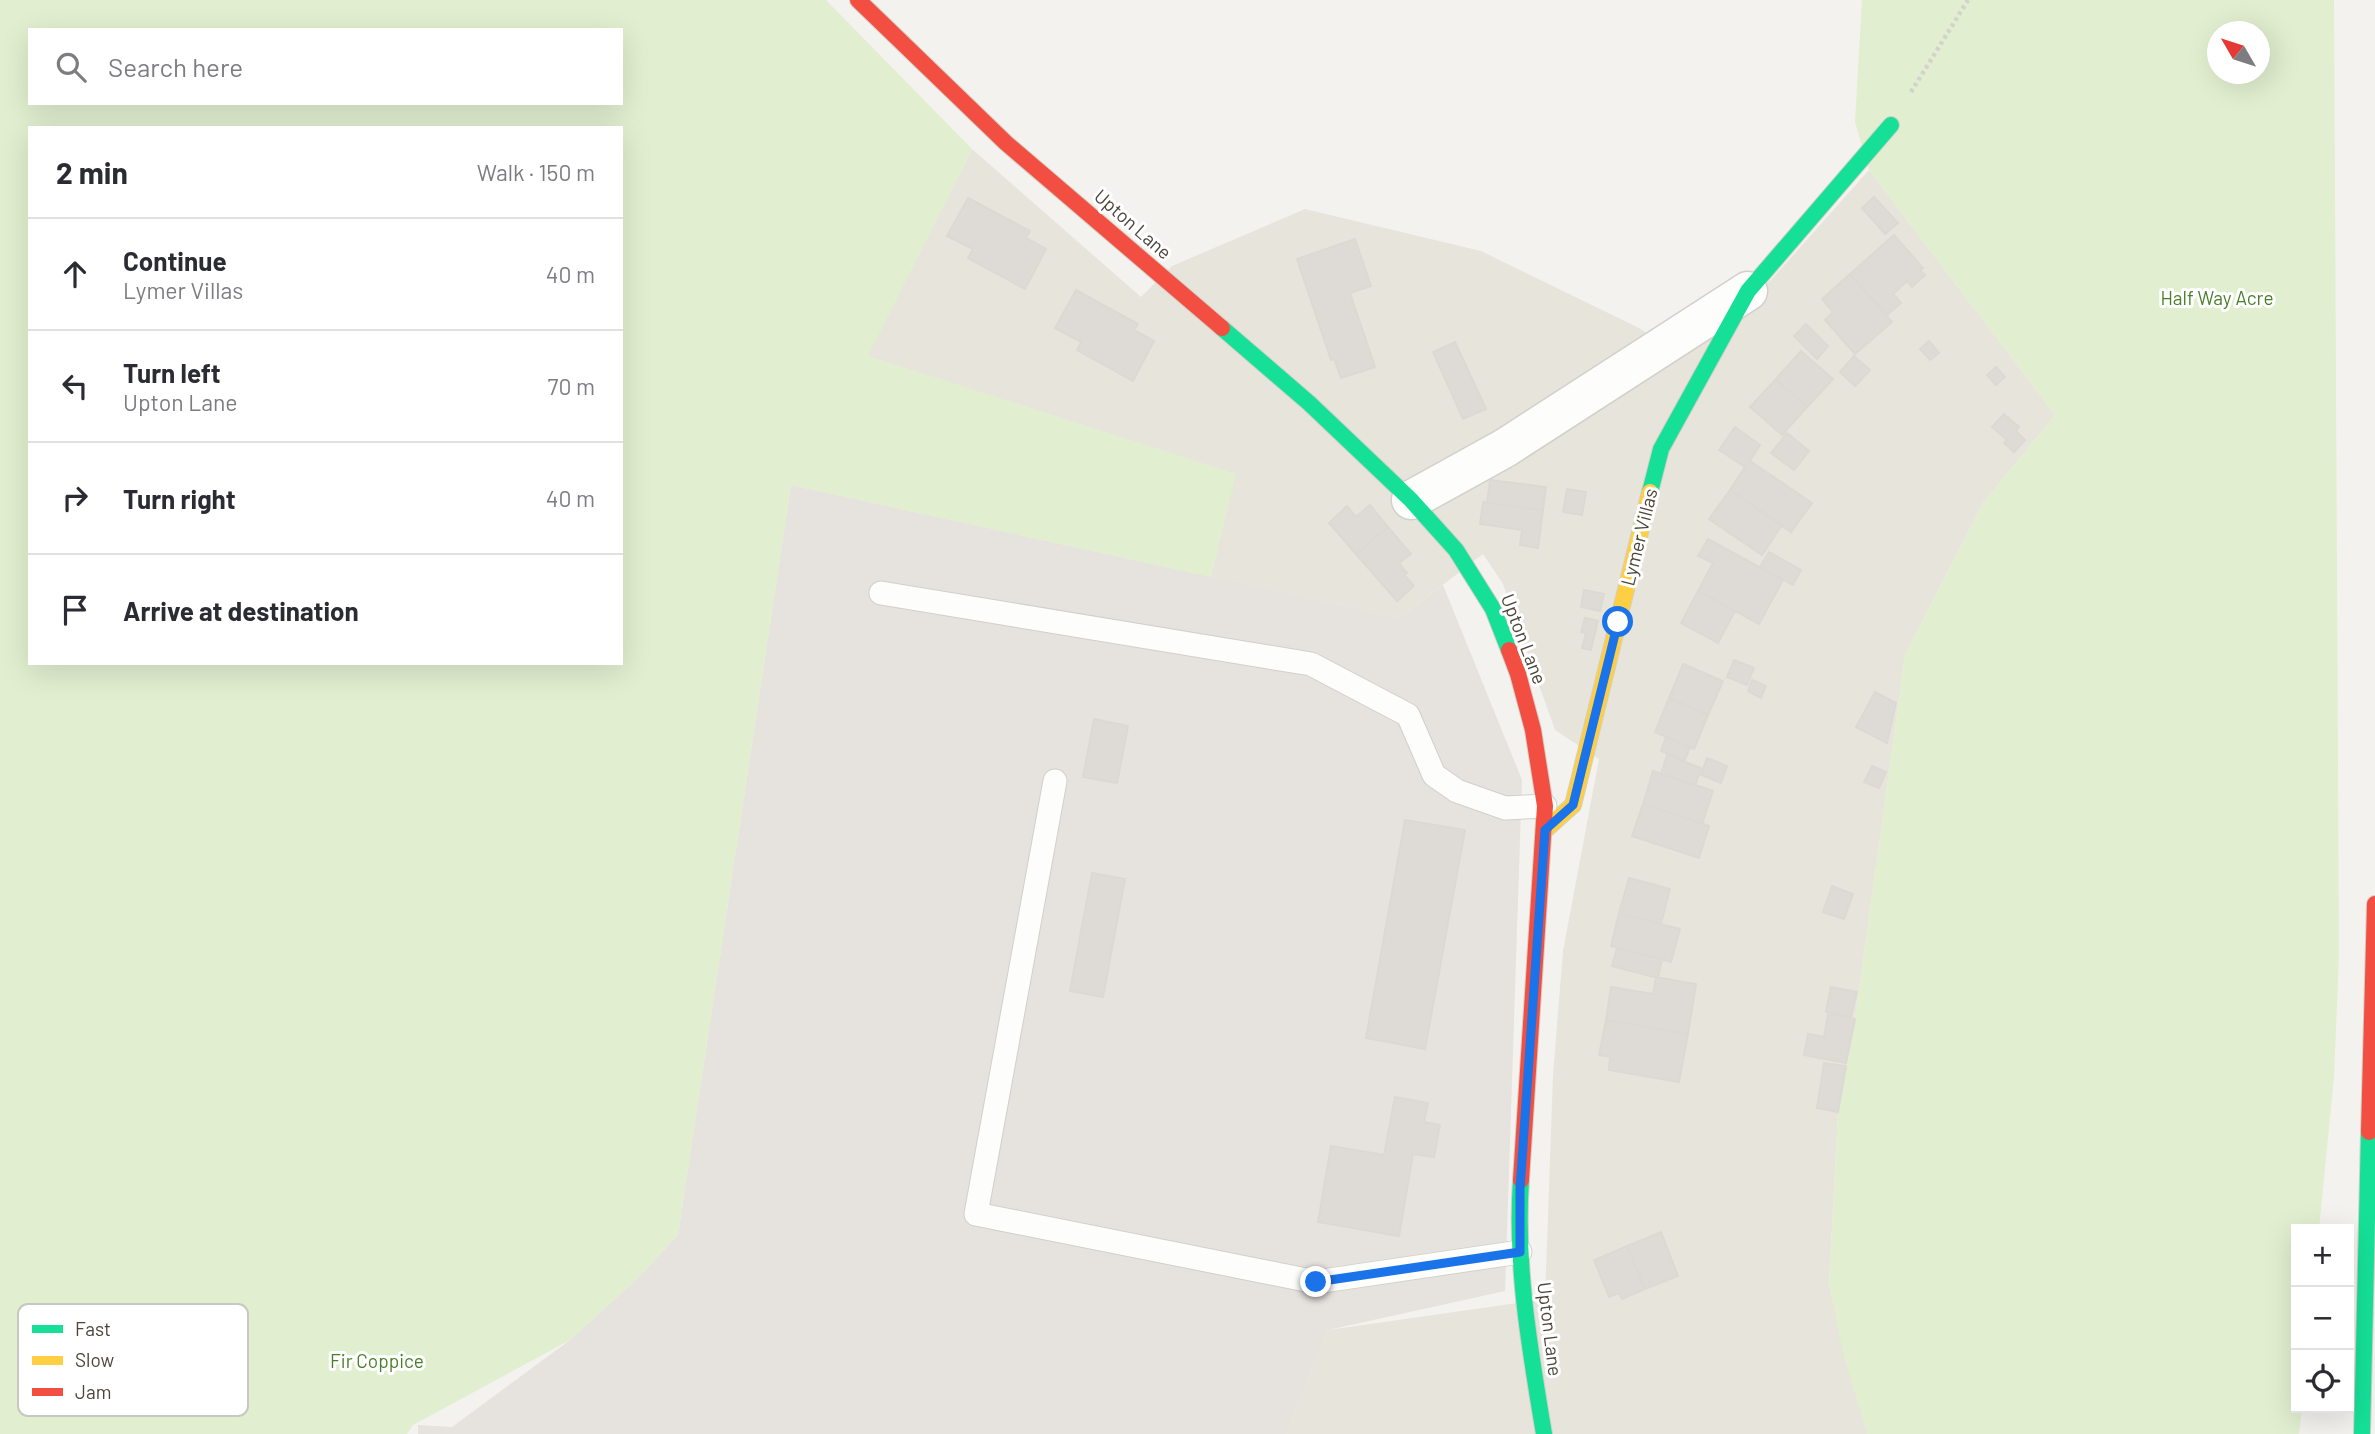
<!DOCTYPE html>
<html lang="en">
<head>
<meta charset="utf-8">
<style>
	body { margin:0; font-family:Barlow,sans-serif; background:#f7f7f7; color:#2b2b33 }
	.controls { position:absolute; right:21px; bottom:21px; display:grid; overflow:hidden; border-radius:0px; box-shadow:0 7px 28px #0002 }
	.controls button { width:63px; height:63px; display:grid; place-items:center; padding:0; border:0; border-bottom:2px solid #e1e1e2; background:#fff; color:#2b2b33; font:35px sans-serif }
	.compass { position:absolute; left:2207px; top:21px; width:63px; height:63px; border-radius:50%; background:#fff; box-shadow:0 7px 28px #0002; rotate:309deg }
	.stop { position:absolute; width:21px; height:21px; margin:-16px; border:5px solid #1a73e8; border-radius:50%; background:#fff }
	.stop.end { background:#1a73e8; border-color:#fff; box-shadow:0 2px 7px #0008 }
	.list { margin:0; padding:0; list-style:none }
	h2 { display:flex; justify-content:space-between; align-items:center; height:91px; margin:0; padding:0 28px; font-size:30px }
	h2 small { font-size:23px; font-weight:400; color:#7c7c81 }
	.list li { display:grid; grid-template-columns:46px 1fr auto; gap:21px; align-items:center; box-sizing:border-box; height:112px; padding:0 28px; border-top:2px solid #e1e1e2 }
	.list b { display:block; font-size:26px; white-space:nowrap }
	.list p { margin:0; font-size:23px; white-space:nowrap; color:#7c7c81 }
	.list em { font-size:23px; font-style:normal; color:#7c7c81 }
	.icon { flex:none; width:38px; height:38px; fill:none; stroke:currentColor; stroke-width:2; stroke-linecap:round; stroke-linejoin:round }
	.map { position:relative; flex:none; width:2375px; height:1434px; overflow:hidden }
	.search { position:absolute; background:#fff; box-shadow:0 7px 28px #0002; left:28px; top:28px; width:595px; height:77px; display:flex; align-items:center; gap:18px; box-sizing:border-box; padding:0 24px; border-radius:0px; color:#7c7c81; font-size:26px }
	.panel { position:absolute; background:#fff; box-shadow:0 7px 28px #0002; left:28px; top:126px; width:595px; height:539px; border-radius:0px }
	.map>svg:first-child { display:block }
	.residential { fill:#e7e4dc }
	.industrial { fill:#e6e2de }
	.green { fill:#e1eecf; fill-rule:evenodd }
	.building { fill:#dedbd6; stroke:#dcd9d4; stroke-width:2 }
	.lines { fill:none; stroke-linecap:round; stroke-linejoin:round }
	.lane-casing { stroke:#d2d0cb; stroke-width:25 }
	.street-casing { stroke:#d2d0cb; stroke-width:41 }
	.fast-casing { stroke:#d3cfc5; stroke-width:18 }
	.slow-casing { stroke:#d3cfc5; stroke-width:18 }
	.jam-casing { stroke:#d3cfc5; stroke-width:18 }
	.path { stroke:#d3d2cc; stroke-width:4.5; stroke-dasharray:3.5 3.5; stroke-linecap:butt }
	.lane { stroke:#fdfdfc; stroke-width:23 }
	.street { stroke:#fdfdfc; stroke-width:38 }
	.fast { stroke:#16e098; stroke-width:16 }
	.slow { stroke:#ffcf43; stroke-width:16 }
	.jam { stroke:#f24e42; stroke-width:16 }
	.route { stroke:#1a73e8; stroke-width:9 }
	.labels { text-anchor:middle; stroke-width:6; stroke-linejoin:round; paint-order:stroke }
	.street-label { font-size:19px; fill:#4b4439; stroke:#fff }
	.park-label { font-size:19px; fill:#4a7f2a; stroke:#fff }
	.key { fill:#fff; stroke:#c9c7c4; stroke-width:2 }
	.key-label { font-size:19px; fill:#4b4439 }
</style>
</head>
<body>
<div class="map">
<svg width="2375" height="1434" viewBox="0 0 2375 1434">
	<rect width="100%" height="100%" fill="#f4f2ee"/>
	<path class="residential" d="M972,149l169,148 31,-31 133,-57 176,42 158,77 44,29 87,-76 99,-111 186,245 -72,88 -78,152 -50,364 -17,93 -9,173 39,149h-582l42,-104 217,-31 8,-224 10,-124 36,-192 -44,-29 -52,-146 -20,-30 -83,64 -189,-41 24,-103 -368,-118z"/>
	<path class="industrial" d="M791,485l609,133 43,-33 79,195 -17,511 -177,39 -42,104h-868v-9l34,2 118,-87 67,-61 41,-44z"/>
	<path class="green" d="M0,0h826l146,149 -104,207 368,118 -25,103 -420,-92 -113,750 -41,44 -67,61 -157,85 -6,9h-407zM30,30h591v73h-591zM30,128h591v535h-591z
		M1862,0h472l5,955 -5,122 -15,152h-23v179h6l-3,26h-432l-23,-77 -15,-72 9,-173 17,-93 50,-364 78,-152 72,-88 -186,-245 -14,-48zM2218,32h42v42h-42z"/>
	<path class="building" d="M1874,197l24,26 -13,11 -23,-26z
		M968,198l62,33 -4,7 20,11 -21,40 -57,-31 5,-9 -26,-13z
		M1894,235l29,33 -3,2 5,5 -13,12 -5,-6 -14,13 8,9 -14,12 -37,-41z
		M1355,239l16,47 -21,7 25,74 -34,11 -7,-19 -3,1 -34,-101z
		M1850,274l42,48 -37,32 -30,-34 8,-8 -11,-13z
		M1076,290l62,34 -4,6 20,11 -21,40 -56,-31 4,-8 -26,-14z
		M1806,324l22,22 -11,13 -23,-23z
		M1929,341l10,12 -9,7 -10,-11z
		M1455,342l31,67 -23,10 -30,-67z
		M1801,351l32,28 -26,28 -31,-28z
		M1854,356l16,14 -15,16 -15,-14z
		M1996,367l9,10 -9,8 -9,-10z
		M1776,379l31,28 -25,28 -32,-28z
		M2004,414l15,13 -3,4 9,9 -11,12 -10,-9 3,-3 -15,-13z
		M1735,427l25,18 -10,16 62,42 -21,29 -61,-42 15,-23 -26,-17z
		M1787,433l22,18 -15,19 -23,-17z
		M1490,480l56,7 -3,23 -56,-7z
		M1567,489l19,3 -4,23 -19,-3z
		M1730,490l52,35 -20,30 -53,-36z
		M1483,502l60,8 -5,38 -18,-3 2,-15 -42,-6z
		M1370,505l18,22 -32,27 -27,-31 18,-17 9,11z
		M1388,527l23,27 -12,9 8,10 -3,2 10,11 -17,15 -41,-47z
		M1708,539l75,41 -24,44 -61,-33 15,-28 -15,-7z
		M1769,552l32,18 -8,15 -33,-18z
		M1584,590l20,4 -4,17 -19,-4z
		M1698,591l37,20 -17,32 -37,-20z
		M1585,618l13,3 -7,29 -9,-2 4,-15 -5,-1z
		M1734,660l20,8 -7,17 -20,-8z
		M1683,664l40,17 -15,34 -39,-17z
		M1752,680l14,6 -5,12 -13,-7z
		M1875,692l21,11 -9,40 -31,-16z
		M1669,698l39,17 -14,34 -39,-17z
		M1094,719l34,7 -11,57 -34,-6z
		M1666,737l24,10 -5,13 -24,-9z
		M1667,755l34,13 -6,18 -34,-12z
		M1707,758l20,8 -6,17 -20,-8z
		M1872,766l14,6 -7,16 -15,-6z
		M1653,771l60,20 -11,33 -59,-20z
		M1643,804l66,22 -10,32 -67,-22z
		M1405,820l60,10 -40,219 -59,-11z
		M1092,873l33,6 -22,118 -33,-6z
		M1629,878l41,11 -9,35 -42,-11z
		M1832,886l21,8 -9,25 -21,-7z
		M1619,913l61,16 -9,33 -60,-16z
		M1617,948l45,11 -4,19 -46,-12z
		M1656,977l40,7 -8,50 -82,-14 5,-33 42,7z
		M1831,987l26,5 -6,25 -25,-5z
		M1828,1014l27,5 -9,44 -42,-8 4,-21 16,3z
		M1606,1020l82,14 -9,48 -70,-12 1,-13 -11,-2z
		M1824,1063l22,3 -8,46 -21,-4z
		M1395,1097l33,6 -4,19 16,3 -6,32 -21,-3 -14,82 -81,-14 13,-76 53,9z
		M1661,1232l17,44 -33,13 -18,-43z
		M1627,1246l18,43 -23,10 -3,-6 -10,4 -15,-37z"/>
	<g class="lines">
		<g class="lane-casing">
			<path id="lane" d="M881,593l430,71 97,51 26,60 23,16 48,17 40,-2
				M1055,781l-79,433 340,68 204,-30"/>
		</g>
		<g class="street-casing">
			<path id="street" d="M1411,500l94,-52 243,-157"/>
		</g>
		<g class="fast-casing">
			<path id="fast" d="M1222,328l87,75 102,97 45,50 37,59 16,41
				M1650,492l11,-43 87,-158 143,-166
				M1521,1180c-6,86 9,170 23,254
				M2362,1434l7,-302"/>
		</g>
		<g class="slow-casing">
			<path id="slow" d="M1545,830l28,-25 77,-313"/>
		</g>
		<g class="jam-casing">
			<path id="jam" d="M858,0l148,143 216,185
				M1509,650l9,24 15,56 12,76 -24,374
				M2369,1132l6,-228"/>
		</g>
		<path class="path" d="M1911,92l57,-92"/>
		<use href="#lane" class="lane"/>
		<use href="#street" class="street"/>
		<use href="#fast" class="fast"/>
		<use href="#slow" class="slow"/>
		<use href="#jam" class="jam"/>
	</g>
	<g class="lines">
		<path class="route" d="M1316,1282l204,-30v-63l25,-359 28,-25 45,-183"/>
	</g>
	<g class="labels">
		<g class="street-label">
			<text transform="translate(1133 224) rotate(41)" y="7">Upton Lane</text>
			<text transform="translate(1639 537) rotate(-76)" y="7">Lymer Villas</text>
			<text transform="translate(1524 639) rotate(69)" y="7">Upton Lane</text>
			<text transform="translate(1550 1329) rotate(83)" y="7">Upton Lane</text>
		</g>
		<g class="park-label">
			<text x="2217" y="305">Half Way Acre</text>
			<text x="377" y="1368">Fir Coppice</text>
		</g>
	</g>
	<rect x="18" y="1304" width="230" height="112" rx="10" class="key"/>
	<rect x="32" y="1325" width="31" height="8" fill="#16e098"/>
	<rect x="32" y="1356" width="31" height="9" fill="#ffcf43"/>
	<rect x="32" y="1388" width="31" height="8" fill="#f24e42"/>
	<g class="key-label">
		<text x="75" y="1336">Fast</text>
		<text x="75" y="1367">Slow</text>
		<text x="75" y="1399">Jam</text>
	</g>
</svg>
<div class="controls">
<button>+</button>
<button>−</button>
<button><svg class="icon" aria-label="locate" viewBox="0 0 24 24"><circle cx="12" cy="12" r="6"/><path d="M12 2v4M12 18v4M2 12h4M18 12h4"/></svg></button>
</div>
<svg class="compass" viewBox="-18 -18 36 36"><path d="M0-13l5 13h-10z" fill="#e53935"/><path d="M0 13l5-13h-10z" fill="#7c7c81"/></svg>
<div class="stop" style="left:1618px;top:622px"></div>
<div class="stop end" style="left:1316px;top:1282px"></div>
<div class="search"><svg class="icon" aria-label="search" viewBox="0 0 24 24"><circle cx="10" cy="10" r="6"/><path d="M15 15l6 6"/></svg>Search here</div>
<section class="panel">
<h2>2 min<small>Walk · 150 m</small></h2>
<ul class="list">
<li><svg class="icon" aria-label="ahead" viewBox="0 0 24 24"><path d="M12 20V5M6 11l6-6 6 6"/></svg><div><b>Continue</b><p>Lymer Villas</p></div><em>40 m</em></li>
<li><svg class="icon" aria-label="left" viewBox="0 0 24 24"><path d="M17 20v-9H6M10 6l-5 5 5 5"/></svg><div><b>Turn left</b><p>Upton Lane</p></div><em>70 m</em></li>
<li><svg class="icon" aria-label="right" viewBox="0 0 24 24"><path d="M7 20v-9h11M14 6l5 5-5 5"/></svg><div><b>Turn right</b></div><em>40 m</em></li>
<li><svg class="icon" aria-label="arrive" viewBox="0 0 24 24"><path d="M6 21V4h12l-3 4 3 4H6"/></svg><div><b>Arrive at destination</b></div></li>
</ul>
</section>
</div>
</body>
</html>
